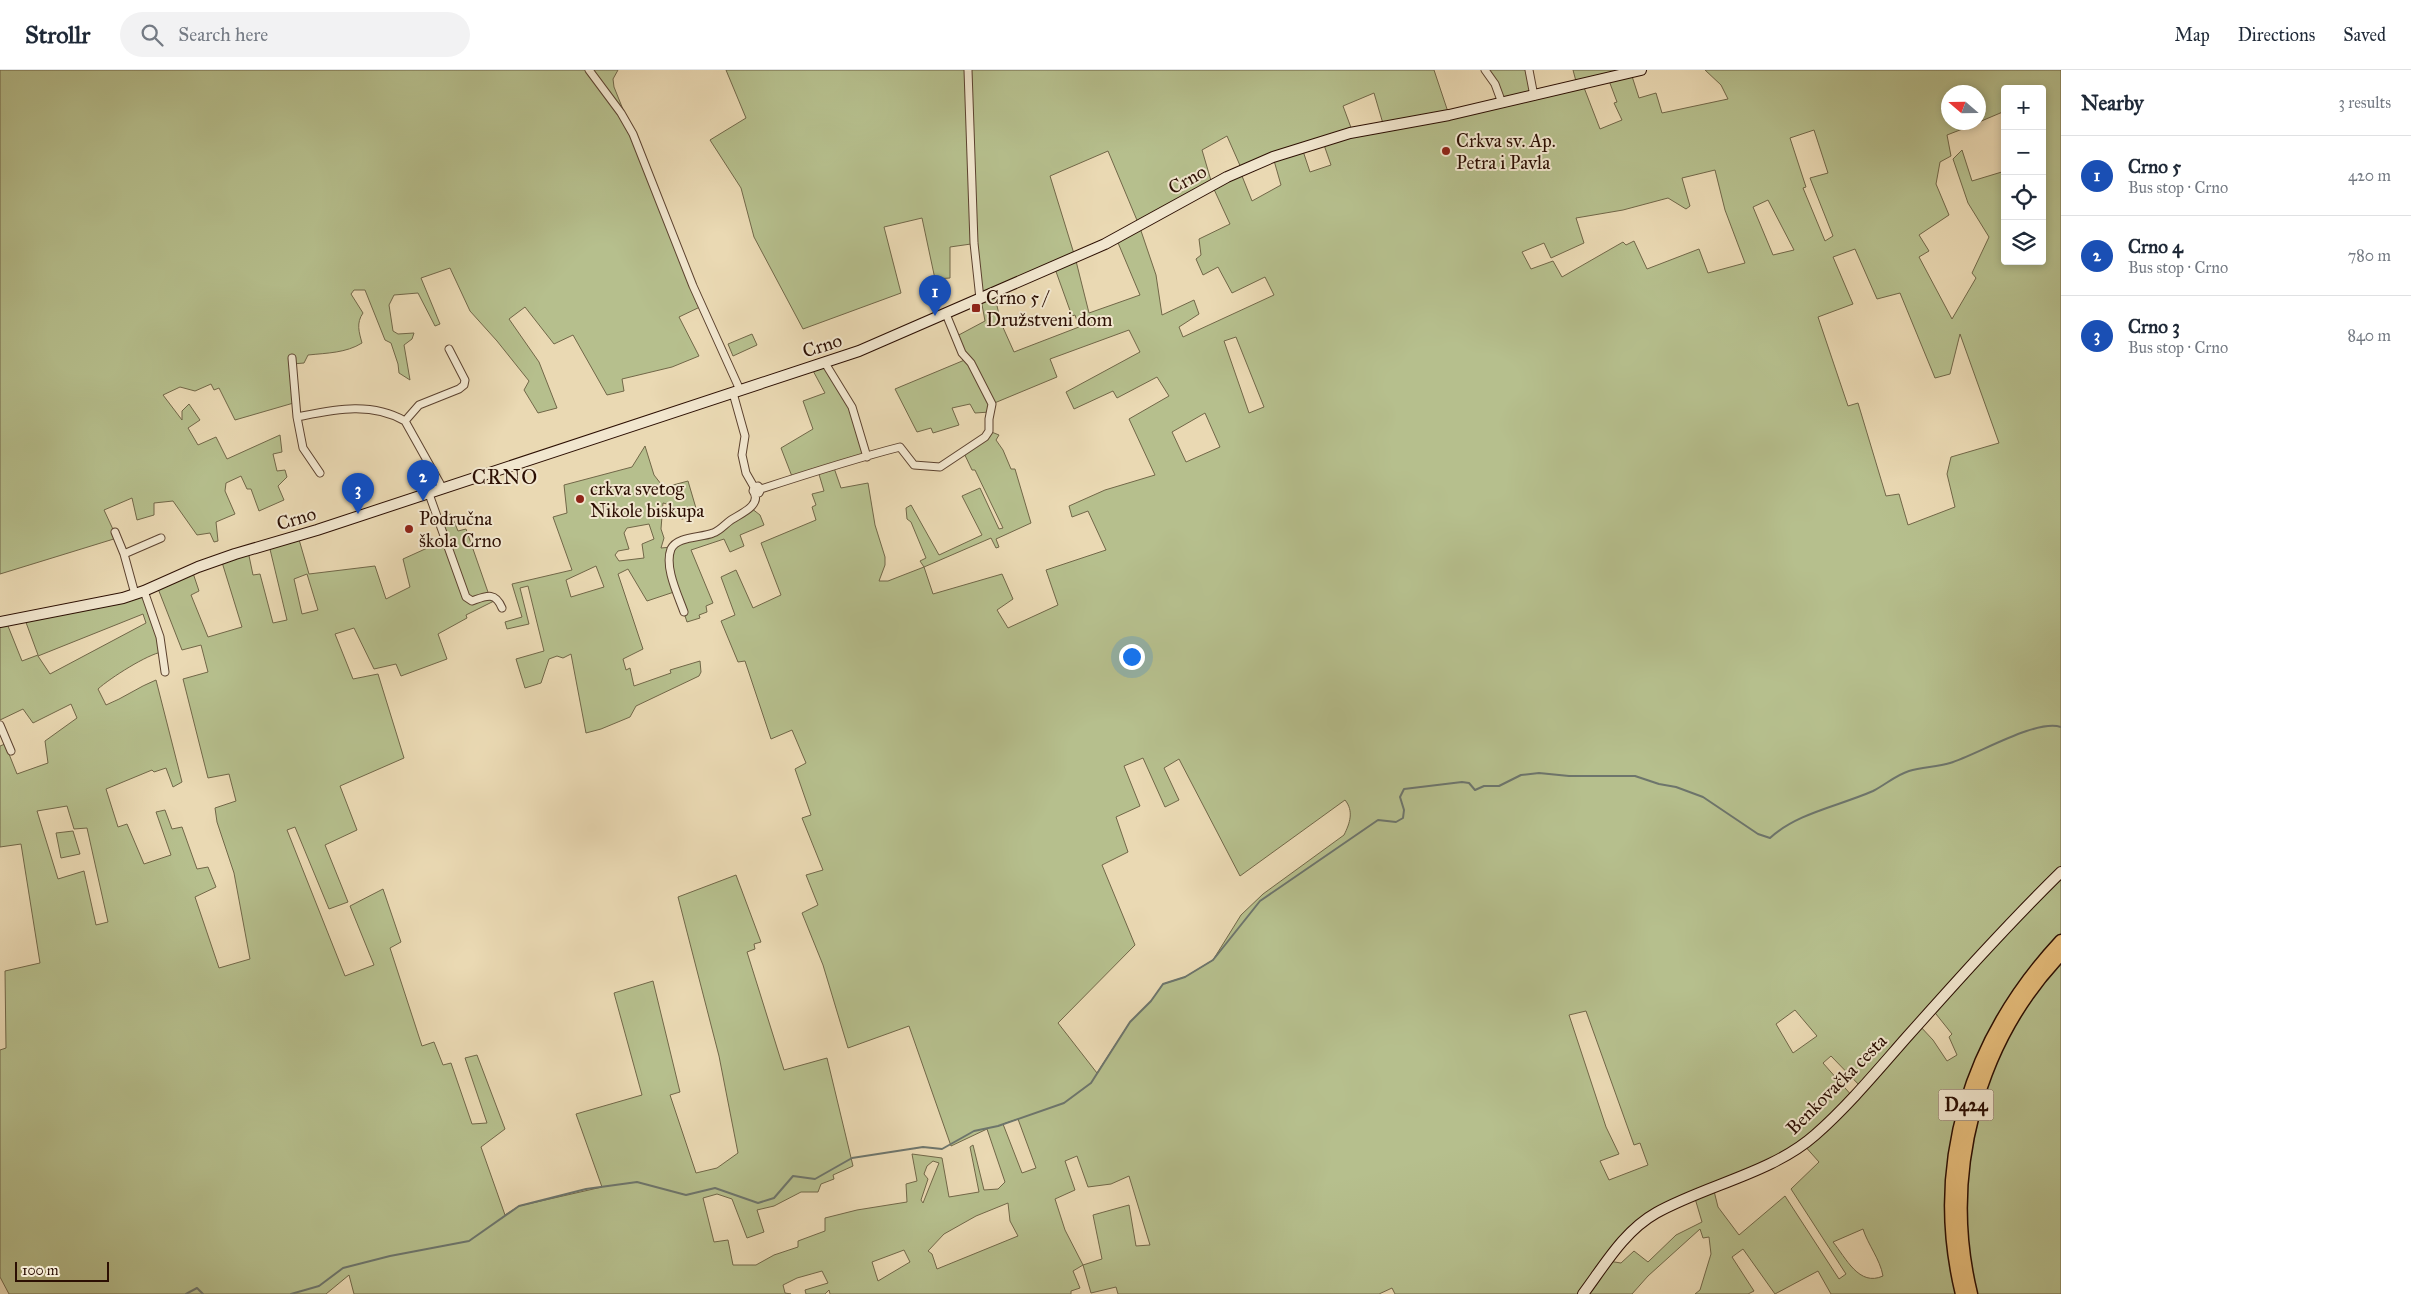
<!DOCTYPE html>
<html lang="en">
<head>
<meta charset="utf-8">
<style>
	body { margin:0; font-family:"IM FELL Great Primer",serif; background:#f2f2f3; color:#1f2937 }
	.controls { position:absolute; right:15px; top:15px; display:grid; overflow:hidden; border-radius:5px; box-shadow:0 2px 8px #0003 }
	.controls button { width:45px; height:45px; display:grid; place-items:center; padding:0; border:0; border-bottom:1px solid #e0e1e3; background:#fff; color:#1f2937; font:25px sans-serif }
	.compass { position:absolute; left:1941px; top:15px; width:45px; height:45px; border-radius:50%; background:#fff; box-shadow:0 2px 8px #0003; rotate:290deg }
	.scale { position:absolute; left:15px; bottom:12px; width:94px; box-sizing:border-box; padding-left:5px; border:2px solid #2c0f03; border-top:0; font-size:14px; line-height:18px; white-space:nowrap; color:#2c0f03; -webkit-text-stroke:4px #f1e6ce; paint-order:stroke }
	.you { position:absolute; left:1131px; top:586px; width:18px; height:18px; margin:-12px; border:4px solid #fff; border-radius:50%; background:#1a73e8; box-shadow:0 0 0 8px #1a73e833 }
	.badge { display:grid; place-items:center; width:32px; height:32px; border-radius:50%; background:#8f2418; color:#fff; font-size:16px; font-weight:700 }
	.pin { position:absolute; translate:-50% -41px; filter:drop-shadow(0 1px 2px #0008) }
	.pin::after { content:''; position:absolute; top:26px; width:18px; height:15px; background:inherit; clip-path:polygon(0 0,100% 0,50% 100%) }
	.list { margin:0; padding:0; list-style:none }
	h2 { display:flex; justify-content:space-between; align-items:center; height:65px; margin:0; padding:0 20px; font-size:21px }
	h2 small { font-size:16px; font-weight:400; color:#747a83 }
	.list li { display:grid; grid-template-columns:32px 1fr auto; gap:15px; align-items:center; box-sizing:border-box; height:80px; padding:0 20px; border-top:1px solid #e0e1e3 }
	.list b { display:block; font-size:19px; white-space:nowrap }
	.list p { margin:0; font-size:16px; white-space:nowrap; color:#747a83 }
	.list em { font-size:16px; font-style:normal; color:#747a83 }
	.icon { flex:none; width:28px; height:28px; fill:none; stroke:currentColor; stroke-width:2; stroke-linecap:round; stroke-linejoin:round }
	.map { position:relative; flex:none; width:2061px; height:1224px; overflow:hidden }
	header { display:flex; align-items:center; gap:30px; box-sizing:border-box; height:70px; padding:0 25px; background:#fff; border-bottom:1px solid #e0e1e3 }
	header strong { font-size:24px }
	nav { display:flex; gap:28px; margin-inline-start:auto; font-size:18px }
	.search { width:350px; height:45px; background:#f2f2f3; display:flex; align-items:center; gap:12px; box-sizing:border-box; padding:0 18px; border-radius:28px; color:#747a83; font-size:19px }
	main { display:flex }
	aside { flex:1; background:#fff }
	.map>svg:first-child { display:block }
	.green { fill:#b6bf8d; stroke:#716748; fill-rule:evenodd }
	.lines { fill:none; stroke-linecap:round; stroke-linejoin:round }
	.stream { stroke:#6d756c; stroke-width:2 }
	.street-casing { stroke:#5c422f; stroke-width:9 }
	.secondary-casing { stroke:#2c0f03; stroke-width:12 }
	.highway-casing { stroke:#2c0f03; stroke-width:15 }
	.street { stroke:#f1e6ce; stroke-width:7 }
	.secondary { stroke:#f1e6ce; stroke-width:10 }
	.highway { stroke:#e5bc7a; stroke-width:12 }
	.poi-dot { fill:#8f2418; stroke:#f1e6ce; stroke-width:2 }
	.labels { text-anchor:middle; stroke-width:4; stroke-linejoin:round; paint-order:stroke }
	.shield { fill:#f1e6ce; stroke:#675040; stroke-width:1 }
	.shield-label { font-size:18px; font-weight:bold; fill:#2c0f03 }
	.poi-label { font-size:19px; fill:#2c0f03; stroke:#f1e6ce; text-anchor:start }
	.street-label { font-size:19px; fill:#2c0f03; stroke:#f1e6ce }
	.quarter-label { font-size:21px; letter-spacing:1px; fill:#2c0f03; stroke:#f1e6ce }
</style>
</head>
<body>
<header>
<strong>Strollr</strong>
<div class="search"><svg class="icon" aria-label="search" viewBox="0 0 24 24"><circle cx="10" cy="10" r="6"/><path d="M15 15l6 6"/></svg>Search here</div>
<nav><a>Map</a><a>Directions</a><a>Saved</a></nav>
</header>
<main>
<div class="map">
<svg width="2061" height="1224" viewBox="0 0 2061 1224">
	<rect width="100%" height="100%" fill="#ead9b3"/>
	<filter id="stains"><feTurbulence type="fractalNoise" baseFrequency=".004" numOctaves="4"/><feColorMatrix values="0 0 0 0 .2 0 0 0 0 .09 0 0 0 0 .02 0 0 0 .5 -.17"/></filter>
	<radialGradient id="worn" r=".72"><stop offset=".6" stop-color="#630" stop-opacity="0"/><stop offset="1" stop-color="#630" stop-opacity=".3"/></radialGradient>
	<path class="green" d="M0,0h618l-5,9 1,8 88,219 -23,11 20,39 -27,11 -50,12 2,12 -17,4 -34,-60 -19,9 -29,-37 -16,12 30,43 18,46 -19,5 -14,-23 5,-9 -32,-40 -27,-30 -20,-43 -29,10 19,46 -5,2 -17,-33 -24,2 -5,10 4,26 5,3 16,-1 -2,6 -8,6 6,35 -11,-7 -1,-9 -7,-21 -6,-3 -20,-50h-11l-3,4 12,19c-7,10 -4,19 -1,30 -16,10 -35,10 -54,12l-4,8 -12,1 5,38 -62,18 -16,-32 -5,2 -3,-6 -16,7 -15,-4 -17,8 19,25v-9l7,-7 11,16 -12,8 10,17 18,-8 11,22 53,-24 2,17 -9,2 4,17 8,-1 2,7 -9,9 6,14 -25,11 -8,-22h-4l-6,-13 -15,7 -1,8 10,23 -19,8 2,19 -4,1 -4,-9 -13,2 -24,-34 -19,2v12l-17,5 -5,-22 -28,12 13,28 -117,36z
		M726,0h708l15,45 52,-12 -13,-33h41l5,26 43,-11 -4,-15h57l9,28 17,-5 6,20 66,-14 -7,-14 -16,-15h356v1224h-230l-13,-23 -43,23 -32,-45 -11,8 22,34 -6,3h-53l5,-4 11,-36 -2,-17 -6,1 -3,-9 -52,47 -16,18h-237l-3,-6 -13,6h-261l-2,-7 -25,6 -8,-28 -10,6 7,17 -9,3v3h-241l-1,-4 -4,4h-19l-1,-4 23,-7 -6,-12 -25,7 -14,7 2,8 6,1h-437l-5,-19 -23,19h-317l-9,-17v-227l6,-2 -1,-77 35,-8 -19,-119 -21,3v-101l5,-2 12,30 31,-11 -3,-22 32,-23 -6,-14 -38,19 -10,-14 -23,11v-98l6,-1 16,40 16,-6 -14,-38 120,-26 18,61c-14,2 -52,26 -64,37l8,16c18,-7 32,-18 50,-25l26,102 -9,5 -7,-19 -12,4 -2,-2 -46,19 12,38 9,-3 17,40 27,-9 -15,-43 9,-2 7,19 10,-2 15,42 11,-2 8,20 -21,10 24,71 31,-9 -16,-86 -17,-51 -2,-14 21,-7 -7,-27 -21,4 -25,-99 25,-7 -7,-27 -19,5 -25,-64 35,-16 7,21 -8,4 17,42 34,-10 -21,-68 27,-8 5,24 7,-1 13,49 14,-3 -18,-75 29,-9 11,38 66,-8 11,33 24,-12 -7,-28 42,-19 -7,-21 13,-5 7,17 8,-2 23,66 9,4 -32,16 1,3 -29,16 9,25 -46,17 -5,-12 -22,5 -20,-41 -19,6 18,45 25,-5 26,84 -64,28 17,44 -32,15 23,57 -19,7 -34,-82 -8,3 58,146 29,-11 -24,-59 33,-17 18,53 -11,6 32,98 12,-4 9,23 8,-2 21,61 15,-1 -22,-65 12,-3 28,74 -24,18 24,68 14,-9 83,-19 -26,-73 66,-19 -28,-102 39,-12 27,111 -10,3 26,78 21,-5 21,-15 -19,-97 -41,-159 58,-22 25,67 -7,2 1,5 -8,3 37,118 43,-12 26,108 -20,9 1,4 -13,5 -3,8h-17l-27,14 -17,4 7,22 -17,6 -15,-39 -15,-5 -14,4 11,44 14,-2 5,25h23l18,-10 24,-8v-6l27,-10v-13l32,-8 50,-8 -1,-18 11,-3 -5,-27 30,4 7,39 30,-5 -9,-45 3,-2 11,45 14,-1 7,-7 -18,-53 -36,17 -42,-120 -61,22 -25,-83 -21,-52 16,-8 -12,-30 17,-5 -21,-52 9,-3 -16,-46 11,-6 -14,-33 -21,9 -26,-78 -7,1 -17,-41 14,-6 -14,-38 15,-7 17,38 28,-13 -20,-52 55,-23 -4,-13 4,-2 -4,-11 12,-3 -6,-20 -25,8 -12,-31 32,-19 -10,-28 22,-8 -14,-26 14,-4 27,44 15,50 -34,8 8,23 27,-5 7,42 10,32v8l-6,16h9l36,-14 -4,-6 6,-3 -15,-36 -4,-3 -1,-11 5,-3 28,50 43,-20 -20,-39 18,-8 19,41 4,-1 -28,-58h-3l-9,-19 26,-20 10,4 -3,5 7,10 8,19h4l16,54 -35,16 3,8 -3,1 -5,-10 -67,29 9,27 69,-20 11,25 -16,11 11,18 50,-23 -12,-35 60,-20 -18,-39 -16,6 -3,-11 36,-16 50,-15 -26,-56 40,-23 -12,-19 -40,21 -4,-7 -39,18 -8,-17 74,-40 -11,-22 -79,29 7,18 -65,27 -2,8 -15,1 -5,-9 -18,4 7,17 -26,8 -2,-5 -14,4 -22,-43 72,-30 -12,-22 30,-16 -14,-77 -21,3v31l-15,1 -13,-61 -38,9 17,66 -98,36 -49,-92 -13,-49 -31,-48 36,-22zM1608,8l9,24 -3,1 8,17 -22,9 -17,-44zM2005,19h37v172h-37v-90l-33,10 -10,-31 -9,9 15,44 21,34 -17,36 4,5 -24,41 -33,-62 10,-6 -10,-16 30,-20 -13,-31 4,-22 11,-6 -4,-21 31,-12 -30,-1v-30h30l1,30 26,-11zM1374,23l10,34 -31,6 -10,-27zM1814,60l14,43 -18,5 23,58 -8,5 -22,-53 3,-1 -16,-49zM1227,66l15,34 31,-13 8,28 -29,16 -12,-30 -28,13 -10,-34zM1323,72l8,23 -21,7 -8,-24zM1108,81l31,74 -23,13 24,57 -51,18 -14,-56 -25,-81zM1715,100l10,40 20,53 -37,10 -9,-24 -52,20 -13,-28 -8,4 -3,-3 -61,35 -9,-16 -22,8 -9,-17 22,-9 7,15 33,-15 -8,-25 47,-8 45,-12 18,11 4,-3 -8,-28zM1212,115l18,39 -31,15 2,16 -5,4 7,16 15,-8 14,26 33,-16 9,18 -91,42 -4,-10 20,-13 -5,-14 -32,15 -6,-40 -17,-50zM1768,130l26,50 -21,5 -20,-48zM1855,179l22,50 23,-6 35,85 15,-4 10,-40 39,109 -48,14 -4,17 8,33 -47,18 -9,-31 -13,2 -28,-93 -10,3 -30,-89 35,-13 -20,-47zM1054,196l18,50 3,-1 4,12 -65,25 -13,-29 -7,-30zM1236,267l28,70 -15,6 -25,-72zM1205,343l15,34 -34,15 -14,-30zM307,504l11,36 -16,4 -8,-35zM143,544l3,9 -96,51 -12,-18zM1143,688l22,49 14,-7 -15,-32 15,-9 61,117 105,-76c9,11 5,23 -1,35l-81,59 -22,21 -28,45 -28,17 -22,7 -12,17 -21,21 -33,51 -39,-50 77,-78 -33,-80 26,-13 -12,-35 24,-11 -16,-40zM67,736l7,23 13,-1 21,94 -12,3 -12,-54 -26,8 -21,-68zM1932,939l20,25 -3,3 8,18 -10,6 -14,-21 -14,-15zM1795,940l22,26 -24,17 -17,-29zM1586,941l48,134 6,-2 8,22 -39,15 -9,-19 19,-7 -13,-27 -37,-112zM1831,986l31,32 -9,9 -30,-34zM1018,1049l18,49 -14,5 -19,-49zM1803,1074l16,18 -28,27 55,85 -7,5 -54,-83 -46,39 -21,-28 -5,-20zM1077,1086l11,31 23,-3 18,-8 21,69 -14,1 -7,-41 -36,10 9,44 -19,6 -18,-35 -10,-31 20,-9 -10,-29zM933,1091l6,2 -16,40 -2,-3 7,-21 -4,-5 3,-8zM1694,1125l8,27 -26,13 -28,27 -14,-11 -13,12 -13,-2 47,-47zM1008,1133l2,18 8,15 -81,33 -5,-15 -4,-3 16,-17 32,-18zM1863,1159c5,16 17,30 20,47 -24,11 -37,-18 -50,-34zM904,1180l6,12 -32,19 -6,-19z
		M752,264l5,11 -24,11 -5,-12z
		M645,376l9,29 7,9 -2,3 3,1 26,-7 10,34 -16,4 -7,-4 -8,-11 -4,-1 -2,26 3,9 -3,10 11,-1 42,-14 37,-25 9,7 4,10 -24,10 4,11 -14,6 -6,-13 -33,11 22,53 -7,3 1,6 -8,3 1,3 -13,4 -10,-31 -30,10 -19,-32 -10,5 25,75 -20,10 3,11 4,-2 4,18 37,-13 -1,-3 30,-9 1,11 -2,4 -63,30 -6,11 -29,12 -15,4 -15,-79 -8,4 -6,-2 -8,3 -8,24 -16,5 -9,-29 28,-8 -16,-65 -8,2 9,36 -22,5 -2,-7 17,-5 -10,-33 60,-14 -19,-53 14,-4 -3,-28 68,-18zM649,454l5,15 -12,5 2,14 -25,3 -4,-6 3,-4 11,-2 -5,-16 3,-5zM596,496l8,21 -33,10 -5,-17z
		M73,761l7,23 -19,4 -5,-25z"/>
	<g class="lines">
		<path class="stream" d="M186,1224l11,-6 6,6
			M291,1224l28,-8 24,-18 47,-12 79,-15 50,-35 67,-17 51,-7 49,13 29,-7 43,15 16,-5 19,-22 22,3 37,-21 71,-11 19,2 32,-18 24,-5 66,-23 27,-20 39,-61 21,-21 12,-17 22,-7 28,-17 47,-59 118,-81 18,2 7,-4 1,-8 -4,-13 4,-8 58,-7 7,1 6,7 9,-4h15l22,-11 18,-2 30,3h66l24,8 17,3 27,10 55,37 12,4c27,-25 69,-32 103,-47 12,-6 23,-16 36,-20 13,-4 28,-4 41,-8 27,-8 85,-44 111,-36"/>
		<g class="street-casing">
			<path id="street" d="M589,0l32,43 12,21 60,152 47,104
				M968,0l6,173 6,56
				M1485,0l10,14 7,19
				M1529,0l5,26
				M292,288l5,59
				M825,293l27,44 15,50
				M733,323l12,43 -3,19 4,18 8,14
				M405,351l14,-16 40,-16 5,-4 1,-5 -16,-31
				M320,403l-17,-25 -6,-31c36,-7 73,-16 108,4l38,68
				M761,419c46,-15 92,-30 139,-42l14,18 26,2 45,-30 4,-6v-12l3,-15 -21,-41 -9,-10 -16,-39
				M429,424l37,103 6,4c14,-5 23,-10 30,7
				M115,462l9,22 11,40
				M124,484l37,-16
				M144,521l16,46 5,35
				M684,542c-6,-17 -20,-45 -13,-63 6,-13 30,-11 42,-16 7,-2 12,-9 18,-13 9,-6 32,-15 22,-29l1,-4 4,-1 3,3 -2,4 -4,1
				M0,655l11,26"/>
		</g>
		<g class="secondary-casing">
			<path id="secondary" d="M0,552l123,-24 21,-7 54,-24 37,-13 82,-24 542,-179 246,-107 122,-67 46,-20 77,-24 99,-18 192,-45
				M1583,1224c21,-28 41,-63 73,-81 50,-28 116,-40 159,-78 33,-29 62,-64 91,-97 50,-56 101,-113 155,-166"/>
		</g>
		<g class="highway-casing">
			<path id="highway" d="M1962,1224c-32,-131 9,-256 99,-353
				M1971,1224c-29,-119 5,-251 90,-340"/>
		</g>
		<use href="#street" class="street"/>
		<use href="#secondary" class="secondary"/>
		<use href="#highway" class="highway"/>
	</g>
	<g class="poi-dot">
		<circle cx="1446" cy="81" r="5"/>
		<rect x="971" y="233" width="10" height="10" rx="2.5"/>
		<circle cx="580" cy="429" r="5"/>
		<circle cx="409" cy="459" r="5"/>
	</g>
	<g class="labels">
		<rect class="shield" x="1938.5" y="1019.5" width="55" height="31" rx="4"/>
		<g class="shield-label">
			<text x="1966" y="1041">D424</text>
		</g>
		<g class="poi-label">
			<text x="1456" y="77">Crkva sv. Ap.<tspan x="1456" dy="22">Petra i Pavla</tspan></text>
			<text x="986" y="234">Crno 5 /<tspan x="986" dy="22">Družstveni dom</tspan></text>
			<text x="590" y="425">crkva svetog<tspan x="590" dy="22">Nikole biskupa</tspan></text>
			<text x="419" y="455">Područna<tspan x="419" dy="22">škola Crno</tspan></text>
		</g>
		<g class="street-label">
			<text transform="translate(1187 109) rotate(-29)" y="7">Crno</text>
			<text transform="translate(822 275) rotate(-18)" y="7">Crno</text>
			<text transform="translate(296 448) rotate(-17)" y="7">Crno</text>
			<text transform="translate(1836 1014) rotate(-45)" y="7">Benkovačka cesta</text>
		</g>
		<g class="quarter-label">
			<text x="505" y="414">CRNO</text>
		</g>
	</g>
	<rect width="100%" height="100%" filter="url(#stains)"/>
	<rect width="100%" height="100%" fill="url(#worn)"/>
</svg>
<div class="controls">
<button>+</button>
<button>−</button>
<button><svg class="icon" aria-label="locate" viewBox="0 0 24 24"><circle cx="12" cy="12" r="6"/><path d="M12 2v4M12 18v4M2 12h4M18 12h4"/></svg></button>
<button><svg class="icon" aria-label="layers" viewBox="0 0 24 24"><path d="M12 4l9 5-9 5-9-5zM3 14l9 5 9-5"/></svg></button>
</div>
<svg class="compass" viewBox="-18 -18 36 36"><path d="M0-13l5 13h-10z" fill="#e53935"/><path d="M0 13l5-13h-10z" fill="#747a83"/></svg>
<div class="scale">100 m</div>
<div class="you"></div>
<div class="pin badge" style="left:935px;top:246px;background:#1a4fb4">1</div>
<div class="pin badge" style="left:423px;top:431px;background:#1a4fb4">2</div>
<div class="pin badge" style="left:358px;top:444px;background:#1a4fb4">3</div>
</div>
<aside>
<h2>Nearby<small>3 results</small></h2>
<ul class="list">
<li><span class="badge" style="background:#1a4fb4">1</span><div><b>Crno 5</b><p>Bus stop · Crno</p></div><em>420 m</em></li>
<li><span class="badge" style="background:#1a4fb4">2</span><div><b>Crno 4</b><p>Bus stop · Crno</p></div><em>780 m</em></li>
<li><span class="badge" style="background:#1a4fb4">3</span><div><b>Crno 3</b><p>Bus stop · Crno</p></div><em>840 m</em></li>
</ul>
</aside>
</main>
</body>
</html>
